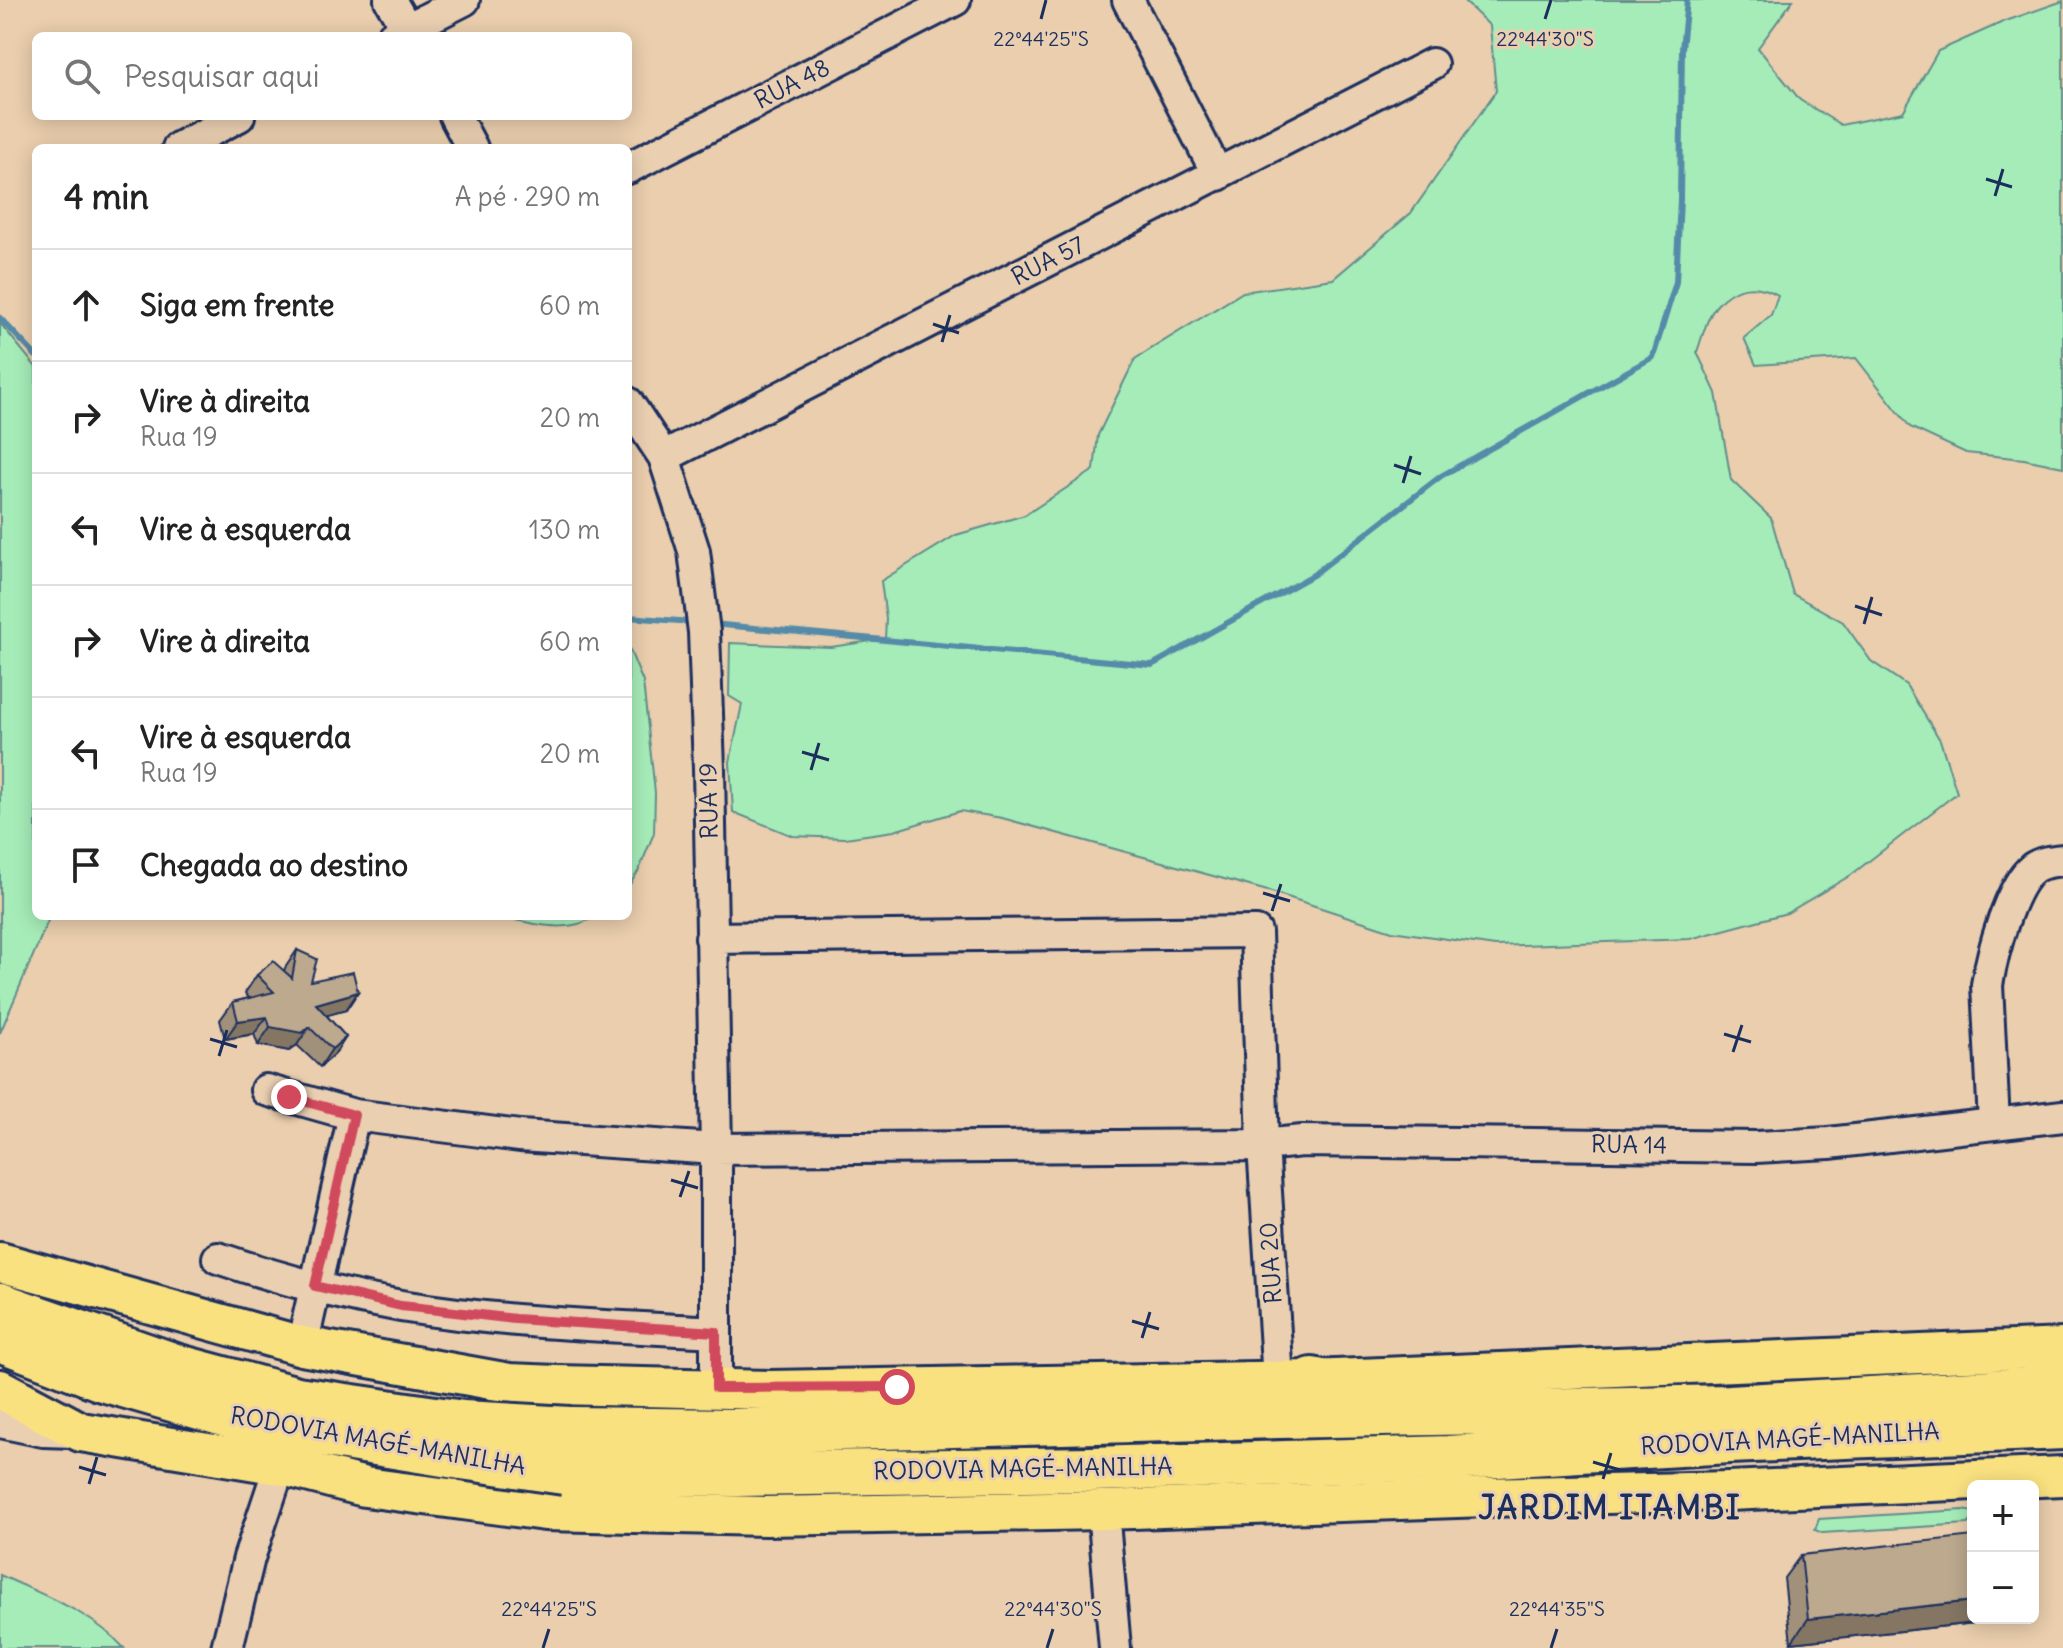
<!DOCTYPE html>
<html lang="pt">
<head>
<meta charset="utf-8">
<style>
	body { margin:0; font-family:Delius,sans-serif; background:#f2f2f2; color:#222 }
	.controls { position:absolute; right:24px; bottom:24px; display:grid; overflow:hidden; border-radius:12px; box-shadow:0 4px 20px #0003 }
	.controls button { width:72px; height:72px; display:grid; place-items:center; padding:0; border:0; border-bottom:2px solid #e0e0e0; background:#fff; color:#222; font:40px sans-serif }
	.stop { position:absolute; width:24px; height:24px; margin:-18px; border:6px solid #d1495b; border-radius:50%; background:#fff }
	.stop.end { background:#d1495b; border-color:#fff; box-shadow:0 2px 8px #0008 }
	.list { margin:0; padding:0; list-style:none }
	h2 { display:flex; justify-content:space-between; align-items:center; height:104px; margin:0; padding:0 32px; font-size:34px }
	h2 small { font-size:26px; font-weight:400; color:#767676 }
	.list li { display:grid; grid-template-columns:52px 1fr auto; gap:24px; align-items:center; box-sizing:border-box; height:112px; padding:0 32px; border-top:2px solid #e0e0e0 }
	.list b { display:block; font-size:30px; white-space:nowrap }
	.list p { margin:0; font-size:26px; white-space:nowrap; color:#767676 }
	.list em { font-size:26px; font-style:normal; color:#767676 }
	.icon { flex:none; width:44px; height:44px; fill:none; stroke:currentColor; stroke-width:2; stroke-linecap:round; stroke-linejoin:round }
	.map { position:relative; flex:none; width:2063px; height:1648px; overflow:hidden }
	.search { position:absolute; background:#fff; box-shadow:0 4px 20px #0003; left:32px; top:32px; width:600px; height:88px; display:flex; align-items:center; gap:20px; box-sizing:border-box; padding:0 28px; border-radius:12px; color:#767676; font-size:30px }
	.panel { position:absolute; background:#fff; box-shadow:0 4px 20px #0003; left:32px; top:144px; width:600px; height:776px; border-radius:12px }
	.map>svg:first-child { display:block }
	.green { fill:#a6ecb8; stroke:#608e8b; stroke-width:2 }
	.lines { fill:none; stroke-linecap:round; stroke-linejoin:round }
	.stream { stroke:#558ba8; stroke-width:6 }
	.minor-casing { stroke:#1b2f5e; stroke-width:36 }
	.major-casing { stroke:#1b2f5e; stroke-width:44 }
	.highway-casing { stroke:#1b2f5e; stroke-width:50 }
	.minor { stroke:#eacfb1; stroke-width:30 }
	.major { stroke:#fae180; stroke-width:38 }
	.highway { stroke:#fae180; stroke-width:44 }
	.highway-bridge-casing { stroke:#1b2f5e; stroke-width:50; stroke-linecap:butt }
	.highway-bridge { stroke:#fae180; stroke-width:44 }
	.wall { fill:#a2917a; stroke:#1b2f5e; stroke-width:2 }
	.shaded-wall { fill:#847663; stroke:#1b2f5e; stroke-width:2 }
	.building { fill:#bca98e; stroke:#1b2f5e; stroke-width:2 }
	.route { stroke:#d1495b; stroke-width:10 }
	.ticks { fill:none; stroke:#1b2f5e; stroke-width:3 }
	.labels { text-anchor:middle; stroke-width:6; stroke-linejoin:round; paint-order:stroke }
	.street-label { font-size:24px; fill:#1b2f5e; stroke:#eacfb1 }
	.district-label { font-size:32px; font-weight:bold; letter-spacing:2px; fill:#1b2f5e; stroke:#eacfb1 }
	.ticks-label { font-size:20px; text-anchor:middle; fill:#1b2f5e; stroke:#eacfb1; stroke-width:6; stroke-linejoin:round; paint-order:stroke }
</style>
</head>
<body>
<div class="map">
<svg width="2063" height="1648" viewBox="0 0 2063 1648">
	<rect width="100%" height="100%" fill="#eacead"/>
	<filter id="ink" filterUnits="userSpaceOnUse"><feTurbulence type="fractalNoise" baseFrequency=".0125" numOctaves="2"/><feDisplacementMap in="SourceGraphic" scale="16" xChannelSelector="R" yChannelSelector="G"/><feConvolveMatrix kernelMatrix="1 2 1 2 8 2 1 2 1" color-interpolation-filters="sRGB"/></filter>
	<g filter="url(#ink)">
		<path class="green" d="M1463,0h330l-35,48 42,52 41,25 62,-13 35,-61 65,-29 60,-21v466l-39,-8 -58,-6 -56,-26 -54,-69 -100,7 -12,-27 27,-23 7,-20c-22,-13 -44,-10 -61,10 -10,11 -15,33 -20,47l19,41 15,87 40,38 22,76 50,28 28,39 35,24 34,55 17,53 -106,82 -64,38 -97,26 -195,7 -103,-15 -117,-38 -273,-75 -42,-7 -66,20 -49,7 -52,-2 -60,-24 -3,-50 12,-58 -13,-8 1,-53 101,4 54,-8 1,-20 -5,-38 75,-46 69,-20 69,-45 4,-35 37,-76 108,-67 90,-13 78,-66 85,-122 -6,-65z
			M0,323l36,44v549h14l-50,117z
			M628,646l15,36 12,111 -1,40 -15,37 -11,17z
			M496,916h100c-29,20 -68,6 -100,0z
			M1963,1510l10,2v7l-5,5 -146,9 -7,-3 4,-11z
			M0,1575c45,21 90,36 124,73h-124z"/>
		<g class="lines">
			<path class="stream" d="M0,318l36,38
				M628,617l64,5
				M712,624l440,41 161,-90 128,-99 212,-119 23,-75 4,-83 2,-150 5,-49"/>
			<g class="minor-casing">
				<path id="minor" d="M390,0l21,36
					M1128,0l90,175
					M393,36l71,-36
					M455,116l17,32
					M178,148l61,-32
					M628,168l327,-168
					M628,403l36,54 30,94 10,81 5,137 7,380v239
					M664,457l768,-393
					M711,938l545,-6 7,213 15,235
					M266,1090l88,25 166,21 196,13 547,-4 39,-4 454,6 73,-4 234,-27
					M1994,1123l-7,-138c5,-30 22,-98 46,-117 8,-6 20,-7 30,-8
					M218,1258c59,20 121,37 183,48 103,17 210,20 315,26
					M302,1346l52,-231
					M0,1422l43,9 32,1
					M1103,1510l12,138
					M227,1648l22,-90 31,-93"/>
			</g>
			<g class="major-casing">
				<path id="major" d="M0,1262l302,84 207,37 48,2 214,5 541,-10 751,-32
					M0,1389l81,43 199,33 85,22 180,24 221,5 337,-6 383,-13 243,-6 334,-15"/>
			</g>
			<g class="highway-casing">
				<path id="highway" d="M0,1305l178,62 119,32 166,24
					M0,1339l100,39 159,46 203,33
					M1312,1380l76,16
					M570,1429l164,2 544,-15 452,-9 333,-19
					M564,1472l172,2 356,-5 356,-11 281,-17 334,-14"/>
			</g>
			<use href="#minor" class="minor"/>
			<use href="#major" class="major"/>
			<use href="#highway" class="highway"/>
			<g class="highway-bridge-casing">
				<path id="highway-bridge" d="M463,1423l107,6
					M462,1457l102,15"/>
			</g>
			<use href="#highway-bridge" class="highway-bridge"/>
		</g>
		<path class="wall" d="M297,950l14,31 47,11 -12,18 -20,5 20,22 -12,18 -14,12 -23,-22 -8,6 -31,-6 -4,-11 -29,5 -5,-19 13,-18 16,-4 -4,-5 12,-18 27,-4 1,-3z
			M1801,1555l172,63h14l-3,4 -193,21 -7,-65z"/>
		<path class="shaded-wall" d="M358,992l-12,18 -42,12 12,-18z
			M267,1017l-13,17 -29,5 13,-18z
			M270,1027h39l-12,18 -8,6 -31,-6z
			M346,1037l-12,18 -14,12 12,-18z
			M1973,1601v17h14l-3,4 -193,21 17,-24z"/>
		<path class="building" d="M297,950l20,9 -6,22 42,-9 5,20 -42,12 30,33 -14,12 -23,-22 -7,6 -32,-6 -3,-10 -29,4 -5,-19 41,-10 -17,-17 16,-14 19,17z
			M1973,1536v65l-165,18 -7,-64z"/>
	</g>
	<g class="lines" filter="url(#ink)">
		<path class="route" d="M289,1097l65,18 -39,171 86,20 28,3 86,10 201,13v56l181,-1"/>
	</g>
	<path class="ticks" d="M1041,19l5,-19M1545,19l6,-19M1986,179l26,8M1995,196l8,-27M933,324l26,9M942,342l8,-27M1394,465l27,9M1403,483l8,-27M1855,606l27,9M1864,624l8,-27M802,752l27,8M811,770l8,-27M1263,893l27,8M1272,911l9,-27M1724,1034l27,8M210,1039l27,8M1733,1052l9,-27M219,1056l8,-26M671,1180l27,8M680,1197l9,-26M1132,1321l27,8M1142,1338l8,-26M1593,1462l27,8M79,1467l27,8M1603,1479l8,-26M89,1484l8,-27M543,1648l6,-19M1047,1648l6,-19M1551,1648l6,-19"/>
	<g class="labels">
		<g class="street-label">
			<text transform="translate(792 84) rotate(-27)" y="8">RUA 48</text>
			<text transform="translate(1048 261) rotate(-27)" y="8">RUA 57</text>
			<text transform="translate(709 801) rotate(-91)" y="8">RUA 19</text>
			<text transform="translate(1629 1145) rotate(1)" y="8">RUA 14</text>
			<text transform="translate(1271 1263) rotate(-94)" y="8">RUA 20</text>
			<text transform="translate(1790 1439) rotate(-3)" y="8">RODOVIA MAGÉ-MANILHA</text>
			<text transform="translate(378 1441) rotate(10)" y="8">RODOVIA MAGÉ-MANILHA</text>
			<text transform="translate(1023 1469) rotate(-1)" y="8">RODOVIA MAGÉ-MANILHA</text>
		</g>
		<g class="district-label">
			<text x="1610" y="1519">JARDIM ITAMBI</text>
		</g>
	</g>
	<g class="ticks-label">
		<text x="1041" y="46">22°44'25"S</text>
		<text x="1545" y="46">22°44'30"S</text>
		<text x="549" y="1616">22°44'25"S</text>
		<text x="1053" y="1616">22°44'30"S</text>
		<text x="1557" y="1616">22°44'35"S</text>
	</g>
</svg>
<div class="controls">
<button>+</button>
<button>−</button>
</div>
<div class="stop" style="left:897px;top:1387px"></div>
<div class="stop end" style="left:289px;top:1097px"></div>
<div class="search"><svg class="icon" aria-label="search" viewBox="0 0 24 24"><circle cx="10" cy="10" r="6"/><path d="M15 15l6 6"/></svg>Pesquisar aqui</div>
<section class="panel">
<h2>4 min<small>A pé · 290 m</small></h2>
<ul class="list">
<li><svg class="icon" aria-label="ahead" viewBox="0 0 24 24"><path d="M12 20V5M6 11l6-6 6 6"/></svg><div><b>Siga em frente</b></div><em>60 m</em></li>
<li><svg class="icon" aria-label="right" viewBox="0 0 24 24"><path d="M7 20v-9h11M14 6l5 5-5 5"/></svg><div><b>Vire à direita</b><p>Rua 19</p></div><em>20 m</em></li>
<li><svg class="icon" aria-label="left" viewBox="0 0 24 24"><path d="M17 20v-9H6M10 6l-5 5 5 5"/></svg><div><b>Vire à esquerda</b></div><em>130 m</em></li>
<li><svg class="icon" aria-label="right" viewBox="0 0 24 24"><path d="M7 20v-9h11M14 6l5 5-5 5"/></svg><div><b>Vire à direita</b></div><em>60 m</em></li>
<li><svg class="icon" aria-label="left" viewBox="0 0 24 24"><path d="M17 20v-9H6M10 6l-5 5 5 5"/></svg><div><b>Vire à esquerda</b><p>Rua 19</p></div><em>20 m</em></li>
<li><svg class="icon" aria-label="arrive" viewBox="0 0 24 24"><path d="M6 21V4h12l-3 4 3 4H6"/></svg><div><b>Chegada ao destino</b></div></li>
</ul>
</section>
</div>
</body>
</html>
